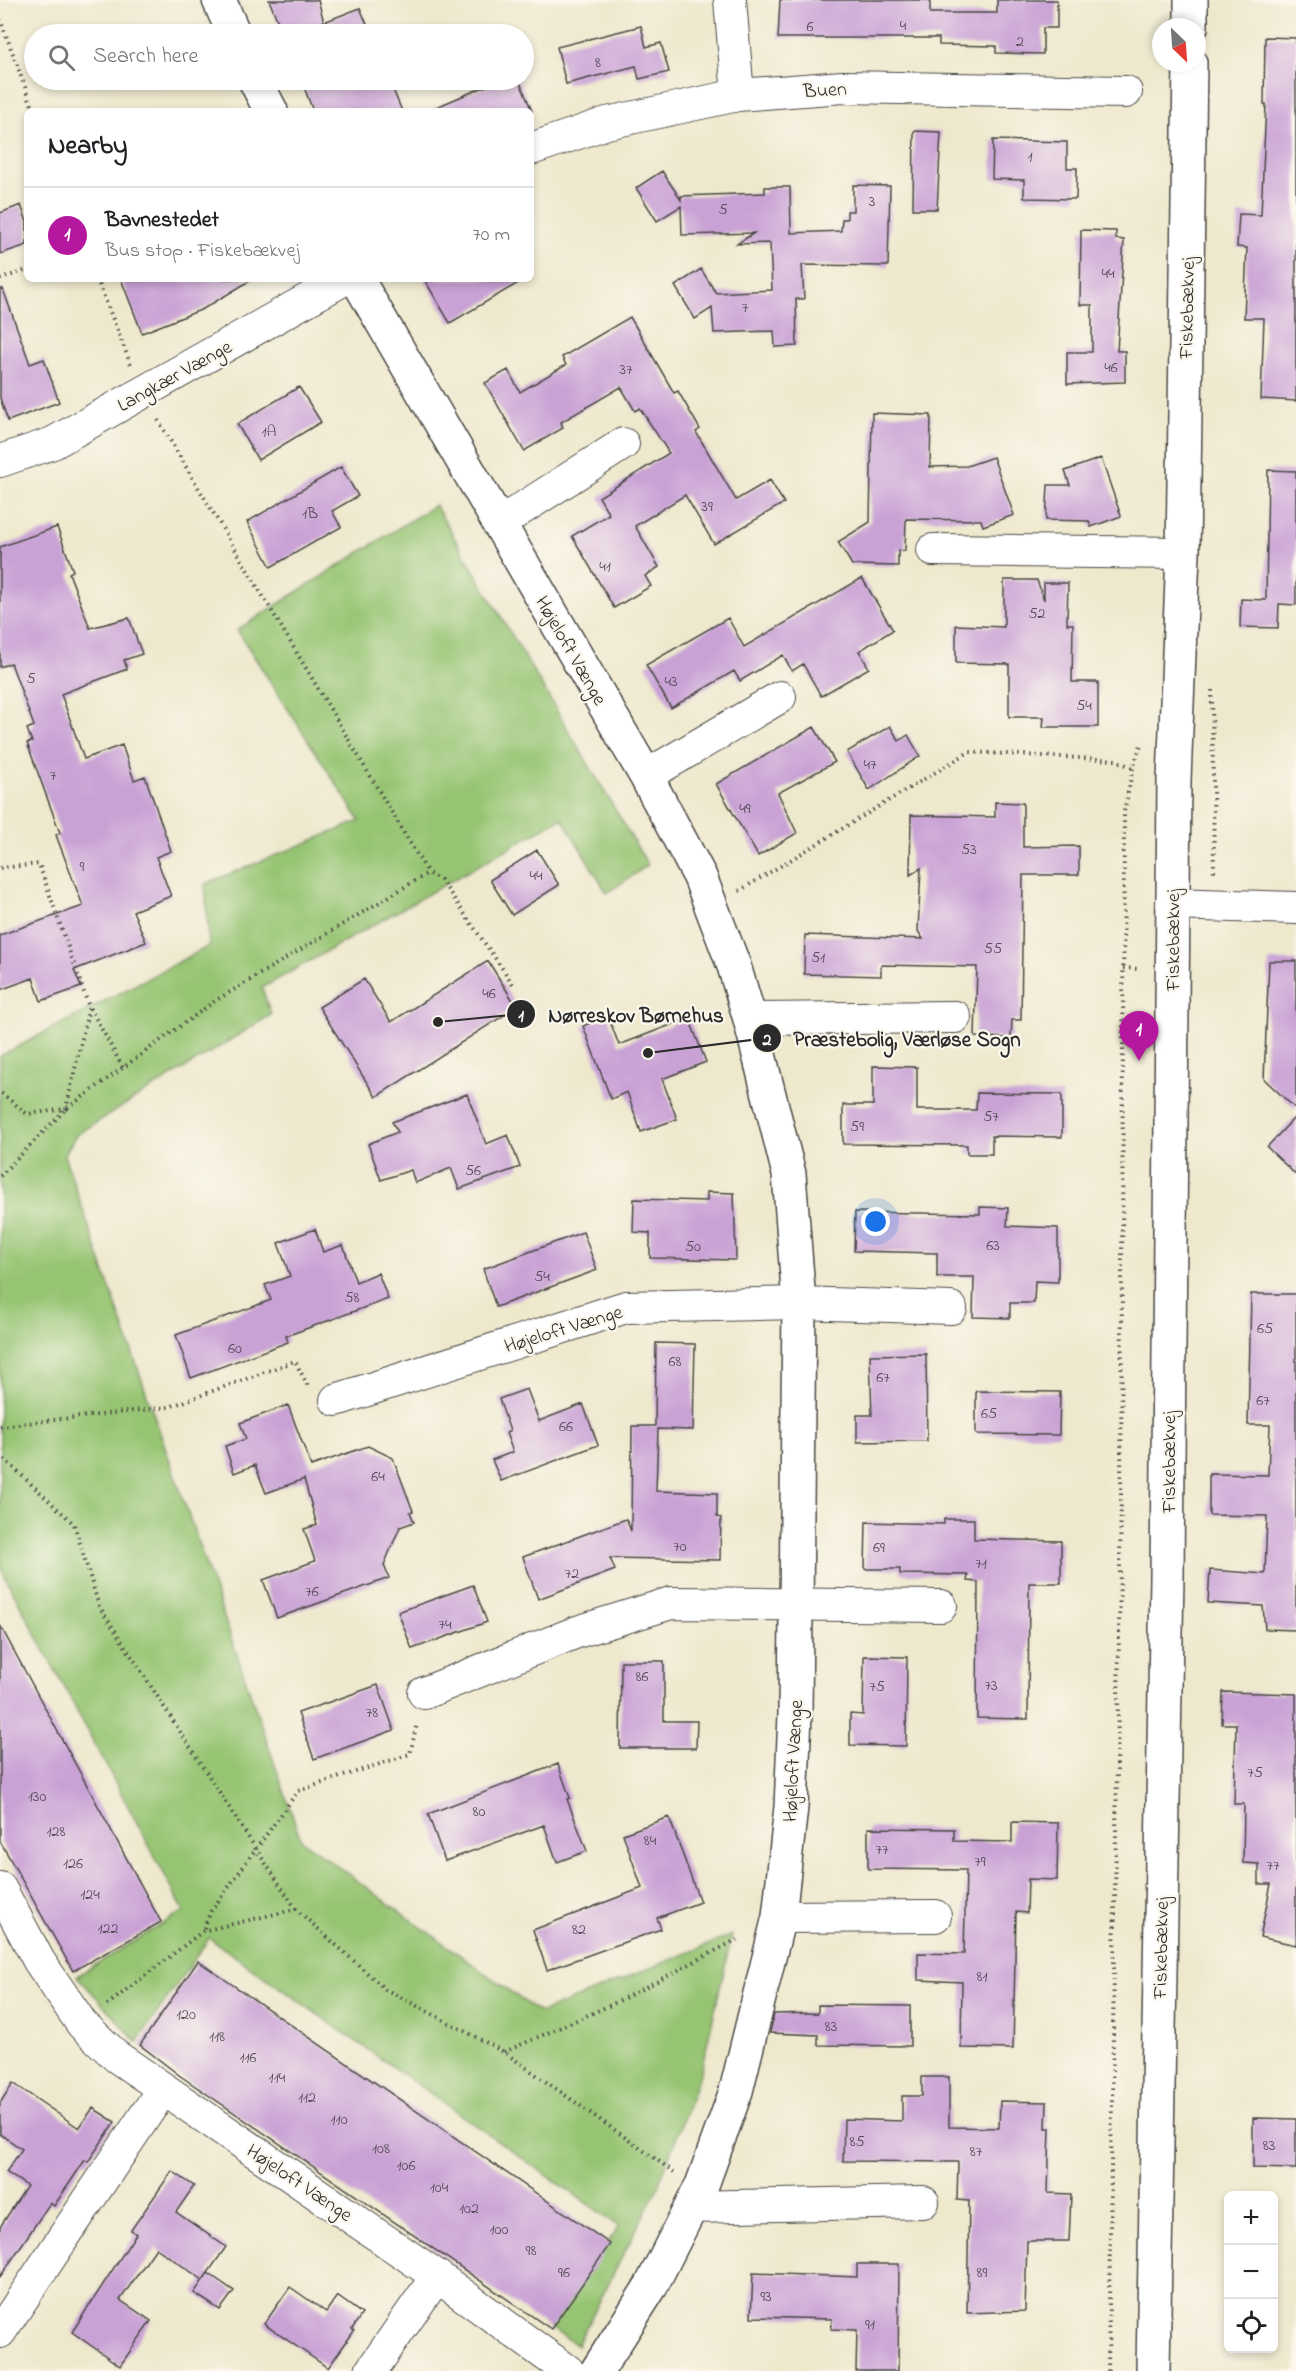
<!DOCTYPE html>
<html lang="en">
<head>
<meta charset="utf-8">
<style>
	body { margin:0; font-family:"Indie Flower",sans-serif; background:#f6f6f6; color:#202124 }
	.controls { position:absolute; right:18px; bottom:18px; display:grid; overflow:hidden; border-radius:9px; box-shadow:0 3px 9px #0003 }
	.controls button { width:54px; height:54px; display:grid; place-items:center; padding:0; border:0; border-bottom:2px solid #e0e0e0; background:#fff; color:#202124; font:30px sans-serif }
	.compass { position:absolute; left:1152px; top:18px; width:54px; height:54px; border-radius:50%; background:#fff; box-shadow:0 3px 9px #0003; rotate:155deg }
	.you { position:absolute; left:876px; top:1222px; width:21px; height:21px; margin:-15px; border:4px solid #fff; border-radius:50%; background:#1a73e8; box-shadow:0 0 0 9px #1a73e833 }
	.badge { display:grid; place-items:center; width:39px; height:39px; border-radius:50%; background:#b5179e; color:#fff; font-size:20px; font-weight:700 }
	.pin { position:absolute; translate:-50% -50px; filter:drop-shadow(0 2px 3px #0008) }
	.pin::after { content:''; position:absolute; top:32px; width:21px; height:18px; background:inherit; clip-path:polygon(0 0,100% 0,50% 100%) }
	.list { margin:0; padding:0; list-style:none }
	h2 { display:flex; justify-content:space-between; align-items:center; height:78px; margin:0; padding:0 24px; font-size:26px }
	h2 small { font-size:20px; font-weight:400; color:#757577 }
	.list li { display:grid; grid-template-columns:39px 1fr auto; gap:18px; align-items:center; box-sizing:border-box; height:96px; padding:0 24px; border-top:2px solid #e0e0e0 }
	.list b { display:block; font-size:22px; white-space:nowrap }
	.list p { margin:0; font-size:20px; white-space:nowrap; color:#757577 }
	.list em { font-size:20px; font-style:normal; color:#757577 }
	.icon { flex:none; width:33px; height:33px; fill:none; stroke:currentColor; stroke-width:2; stroke-linecap:round; stroke-linejoin:round }
	.map { position:relative; flex:none; width:1296px; height:2371px; overflow:hidden }
	.search { position:absolute; background:#fff; box-shadow:0 3px 9px #0003; left:24px; top:24px; width:510px; height:66px; display:flex; align-items:center; gap:15px; box-sizing:border-box; padding:0 21px; border-radius:33px; color:#757577; font-size:22px }
	.panel { position:absolute; background:#fff; box-shadow:0 3px 9px #0003; left:24px; top:108px; width:510px; height:174px; border-radius:9px }
	.map>svg:first-child { display:block }
	.green { fill:#96c472; stroke:#60784e; stroke-width:1.5 }
	.building { fill:#c9a2d5 }
	.lines { fill:none; stroke-linecap:round; stroke-linejoin:round }
	.minor-casing { stroke:#484743; stroke-width:34 }
	.tertiary-casing { stroke:#484743; stroke-width:36 }
	.path { stroke:#484743; stroke-width:4; stroke-dasharray:1.5 4.5; stroke-linecap:butt }
	.minor { stroke:#fff; stroke-width:32 }
	.tertiary { stroke:#fff; stroke-width:33 }
	.labels { text-anchor:middle; stroke-width:4.5; stroke-linejoin:round; paint-order:stroke }
	.number-label { font-size:16px; fill:#524956 }
	.street-label { font-size:20px; fill:#2b2b2b; stroke:#fbf7ec }
	.leader { fill:none; stroke:#2b2b2b; stroke-width:2 }
	.callout-dot { fill:#2b2b2b; stroke:#fbf7ec; stroke-width:2 }
	.mark-label { font-size:18px; text-anchor:middle; font-weight:bold; fill:#fff }
	.callout-label { font-size:21px; text-anchor:middle; font-weight:bold; fill:#2b2b2b; stroke:#fbf7ec; stroke-width:4.5; stroke-linejoin:round; paint-order:stroke }
</style>
</head>
<body>
<div class="map">
<svg width="1296" height="2371" viewBox="0 0 1296 2371">
	<rect width="100%" height="100%" fill="#fbf7ec"/>
	<filter id="ink" filterUnits="userSpaceOnUse"><feTurbulence type="fractalNoise" baseFrequency=".0167" numOctaves="2"/><feDisplacementMap in="SourceGraphic" scale="12" xChannelSelector="R" yChannelSelector="G"/><feConvolveMatrix kernelMatrix="1 2 1 2 8 2 1 2 1" color-interpolation-filters="sRGB"/></filter>
	<filter id="wash" filterUnits="userSpaceOnUse"><feTurbulence type="fractalNoise" baseFrequency=".008" numOctaves="4" result="noise"/><feDisplacementMap in="SourceGraphic" scale="24" xChannelSelector="R" yChannelSelector="G"/><feGaussianBlur stdDeviation="1.35" result="paint"/><feColorMatrix in="noise" values="0 0 0 0 0 0 0 0 0 0 0 0 0 0 0 0 0 1.4 0 .05"/><feComposite in="paint" operator="in"/></filter>
	<g filter="url(#wash)">
		<rect width="100%" height="100%" fill="#eee8cd"/>
		<path class="green" d="M435,505l213,360 -41,28 -45,-75 -300,170 9,27 -195,120 -12,20 237,685 239,173 192,-78 -31,136 -44,118 -80,156 -26,-17 68,-102 -410,-288 -72,104 -60,-66 107,-65 -184,-344v-511l209,-110 -4,-62 155,-63 -123,-191z"/>
		<g id="blocks">
			<path class="building" d="M269,0h49l6,22 36,-14 9,21 4,-2 3,7h-93z
				M780,0h150v13h67v-13h60v28h-14v26l-47,-1v-7l-57,-1v-7h-161z
				M641,26l5,21 15,-4 8,29 -30,7 -3,-13 -70,18 -9,-37z
				M1265,37l31,1v363l-35,-2 3,-81h-20l3,-70 -10,-1 2,-33 22,1 5,-111h-2z
				M324,80h65l13,31h-89l-9,-24z
				M484,80h35l13,31h-105l59,-25z
				M914,131l27,1 -4,77h-24z
				M993,140l74,2v26h10l-1,31 -52,-1v-18l-32,-1z
				M662,171l19,29v-4l84,-3v-6h25l1,46 50,-2 1,-12h5v-8h6v-26l37,1 -2,80 -86,-1 2,34h-8l1,47 -22,1 -1,-16 -60,2 -2,-25 -17,11 -20,-33 26,-17 15,24 56,-3 -2,-47 -33,1 17,-11 -72,2 -1,-29 -24,15 -21,-33z
				M21,205l6,17v23l-27,9v-41z
				M1081,230l35,1v8l8,1 -7,111h8v31l-58,2v-32h25v-47h-12z
				M121,279h132l-50,30 -61,24z
				M424,279h101l-75,44z
				M0,289h3l27,75 14,-5 15,43 -51,19 -8,-23z
				M630,317l44,76 4,-2 22,38 -4,3 40,68 34,-20 14,23 -70,41 -29,-49 -50,31 24,41 -14,9 6,10 -37,22 -42,-72 37,-22 -10,-17 70,-44 -29,-45 -5,3 -14,-24 -60,35 2,6 -39,23 -39,-68 23,-13 12,22 46,-27 -4,-8z
				M299,387l22,35 -63,38 -21,-36z
				M872,413l59,2 -1,52 37,-1 26,-9 21,58 -31,11 -2,-6 -75,-1 -1,32 -7,-1v16l-46,-1 -14,-23 32,-20z
				M1101,458l20,58 -30,11 -2,-6 -43,-1 2,-35h22l-5,-14z
				M341,467l17,29 -26,15 9,16 -70,40 -24,-45z
				M1268,470l28,1v134l-17,-1 -1,24 -38,-1 1,-28 25,1z
				M57,527l16,44 -4,2 21,55 39,-10 13,36 -18,6 3,9 -66,25 23,65 38,-14 12,35 11,-4 26,75 -15,6 15,39 -38,15 13,31 -72,28 7,17 -40,14 -8,-23 -33,12v-55l83,-29 -27,-71 4,-2 -33,-90 5,-1 -5,-13 7,-3 -23,-63 -11,4v-120z
				M862,578l31,52 -34,21 10,17 -48,28 -18,-32 -11,7 -9,-16 -43,26 -6,-10 -63,37 -25,-43 82,-47 16,29z
				M1004,580h33l7,20v-17h24l-1,41h6l-1,58h26v45h-55l1,-10h-35v-53l-53,-1v-38l48,2z
				M890,726l9,15 9,-6 12,21 -51,34 -22,-38z
				M814,727l21,35 -57,31 19,40 -39,23 -42,-72z
				M995,802l28,1v44l56,-1v29h-56l-2,145h-9l-1,18 -36,-1 2,-70 -96,-2v11l-77,-2 1,-39 118,4 -5,-8 3,-63 -11,7 1,-60 84,2z
				M537,850l22,35 -47,30 -22,-35z
				M488,961l29,46 -141,90 -57,-90 45,-28 27,43z
				M1269,961h27v148l-32,-30z
				M608,1016l11,29 70,-27 17,44 -44,17 15,40 -36,13 -14,-40 -16,7 -28,-73z
				M873,1066l44,1v43h59l1,-17 85,1v43l-70,-1v18h-25v-9l-124,-1v-39h30z
				M467,1094l19,50 22,-9 12,32 -61,22 -8,-21 -36,15 -4,-13 -30,10 -13,-36 30,-12 -6,-10z
				M1296,1116v59l-29,-28z
				M707,1192l27,1 2,67 -86,-2v-25l-17,-1 1,-33 73,2z
				M980,1207l28,1 -1,18 51,2v54l-23,-1 -1,22h-24v15l-37,-1 1,-40h-37v-24l-83,-2 1,-39 125,2z
				M315,1229l8,23 20,-7 13,37 22,-9 10,26 -102,37 2,6 -97,36 -15,-43 95,-35 -6,-15 25,-9 -12,-33z
				M583,1232l14,38 -101,37 -13,-38z
				M1251,1294h45v336l-31,-1 -2,-23 -55,-3 2,-33 55,4 2,-58 -58,-1v-41l59,1 2,-50h-22z
				M656,1343l39,1 -2,86 -35,-1 -2,62 61,2v24l4,1 -1,42 -110,-2 5,12 -77,29 -15,-42 103,-38 5,12 1,-105h23z
				M926,1354l1,87 -70,1v-27h15l-2,-60z
				M527,1389l12,32 44,-17 15,41 -97,36 -9,-21 21,-8 -7,-19 4,-2 -11,-32z
				M976,1391l84,1 -1,43 -83,-1z
				M288,1405l23,61 57,-20 25,12 20,53 -3,1 4,10 -14,5 -16,38 5,13 -112,40 -14,-38 52,-19 -11,-32 13,-4 -13,-46 -38,14 -11,-28 -21,8 -9,-27 21,-7 -6,-16z
				M944,1519h30v20l87,2v42h-32l-1,136 -51,-1 1,-136 -11,-1 1,-6 -68,-1v-5h-35l1,-47 78,2z
				M473,1585l14,37 -75,27 -14,-37z
				M0,1625l161,297 -88,49 -73,-130z
				M864,1656l43,1 -1,89 -56,-1v-31l13,1z
				M621,1661h43v60h33l-1,27h-76z
				M378,1685l16,45 -80,29 -16,-46z
				M1223,1692l73,2v251l-36,-8 11,-53h-12v-20l-16,-1 1,-59h-10l2,-80h-14z
				M558,1764l12,34 -3,1 20,52 -30,11 -13,-37 -99,36 -17,-47z
				M669,1817l31,85 -43,16 4,11 -114,41 -14,-40 109,-42 -19,-54z
				M1012,1822l46,1 -1,57 -29,-1 -1,34 -11,-1 -3,137 -52,-1 1,-66 -44,-2v-27l46,1 2,-84 -98,-1v-41l86,1v12l58,1z
				M198,1961l412,283 -59,85 -372,-254 -39,-30z
				M818,2005l92,1v40l-92,-1v-10l-48,-2 4,-19 44,-1z
				M922,2077h27v50l50,1 1,-27 47,1 -1,26h4l-2,65 23,1 -2,47h-42l-2,70 -58,2 2,-112 -12,-1 1,-38 -115,-1 1,-42 58,2v-25h20z
				M13,2083l66,45 14,-20 22,14 -27,40 -3,-2 -31,46 -4,-3 -50,74v-50l27,-41 -21,-14 16,-23 -22,-15v-31z
				M1253,2118l43,1v50l-43,-1z
				M172,2171l22,15 -18,26 50,35 -23,33 -47,-32 -36,52 31,21 -31,45 -48,-34 64,-98 -5,-4z
				M857,2264h42l-1,107h-42l1,-41 -26,-1 1,-10 -81,-2 2,-44 104,4z
				M208,2273l26,18 -14,19 -26,-17z
				M290,2287l36,25 11,-16 25,18 -10,15 2,2 -26,37 -64,-44z"/>
		</g>
	</g>
	<g filter="url(#ink)">
		<use href="#blocks" fill-opacity="0" stroke="#484743" stroke-width="1.5"/>
		<g class="lines">
			<g class="minor-casing">
				<path id="minor" d="M730,0l8,95
					M531,149l76,-26 131,-28 105,-8 283,5
					M0,461l53,-18 291,-164
					M498,524l125,-80
					M933,550l250,3
					M646,776l134,-79
					M1172,904l124,4
					M750,1019l205,-2
					M336,1400l290,-93 173,-4 152,5
					M424,1693l153,-61 94,-29 270,3
					M0,1888l39,73 43,63 35,33 320,219 131,95
					M779,1917l156,-1
					M691,2207l232,-5
					M0,2332l163,-243
					M371,2371l66,-95"/>
			</g>
			<g class="tertiary-casing">
				<path id="tertiary" d="M219,0l15,34
					M1191,27v-27
					M255,80l16,31
					M357,279l289,497 54,101 34,89 16,53 39,155 10,129 -4,412 -4,92 -12,110 -43,174 -34,94 -51,101 -54,85
					M1153,2371l14,-795 7,-796 9,-227 7,-490"/>
			</g>
			<path class="path" d="M0,19l34,92
				M0,279l27,-9
				M97,279l34,86
				M158,420l270,453
				M1212,690l2,185
				M0,868l39,-4 50,143 -23,102 -39,5 -27,-22
				M739,891l230,-139 147,8 17,8
				M1123,968l18,1
				M90,1008l33,60
				M0,1176l66,-67 149,-108 213,-128 13,7 74,107
				M0,1426l169,-19 126,-46 14,27
				M0,1455l74,69 25,82 157,243 -45,62 -8,19
				M296,1909l-40,-60 42,-58 112,-37 7,-31
				M107,2005l96,-74 93,-22 89,80 119,63 170,120
				M504,2052l109,-48 127,-66
				M1108,2371l13,-871 3,-688 9,-44 9,-26"/>
			<use href="#minor" class="minor"/>
			<use href="#tertiary" class="tertiary"/>
		</g>
	</g>
	<g class="labels">
		<g class="number-label">
			<text x="903" y="30">4</text>
			<text x="810" y="31">6</text>
			<text x="1020" y="46">2</text>
			<text x="598" y="67">8</text>
			<text x="1030" y="161">1</text>
			<text x="872" y="206">3</text>
			<text x="723" y="214">5</text>
			<text x="1108" y="278">44</text>
			<text x="745" y="312">7</text>
			<text x="1111" y="372">46</text>
			<text x="626" y="374">37</text>
			<text x="269" y="436">1A</text>
			<text x="707" y="511">39</text>
			<text x="310" y="518">1B</text>
			<text x="605" y="571">41</text>
			<text x="1037" y="618">52</text>
			<text x="31" y="683">5</text>
			<text x="671" y="686">43</text>
			<text x="1084" y="710">54</text>
			<text x="870" y="769">47</text>
			<text x="53" y="780">7</text>
			<text x="745" y="813">49</text>
			<text x="969" y="854">53</text>
			<text x="82" y="871">9</text>
			<text x="536" y="880">44</text>
			<text x="993" y="953">55</text>
			<text x="818" y="962">51</text>
			<text x="489" y="998">46</text>
			<text x="991" y="1121">57</text>
			<text x="857" y="1131">59</text>
			<text x="473" y="1175">56</text>
			<text x="993" y="1250">63</text>
			<text x="693" y="1251">50</text>
			<text x="542" y="1281">54</text>
			<text x="352" y="1302">58</text>
			<text x="1265" y="1333">65</text>
			<text x="235" y="1353">60</text>
			<text x="675" y="1366">68</text>
			<text x="883" y="1382">67</text>
			<text x="1263" y="1405">67</text>
			<text x="989" y="1418">65</text>
			<text x="566" y="1431">66</text>
			<text x="378" y="1481">64</text>
			<text x="680" y="1551">70</text>
			<text x="879" y="1552">69</text>
			<text x="981" y="1568">71</text>
			<text x="572" y="1578">72</text>
			<text x="312" y="1596">76</text>
			<text x="445" y="1629">74</text>
			<text x="642" y="1681">86</text>
			<text x="991" y="1690">73</text>
			<text x="877" y="1691">75</text>
			<text x="372" y="1717">78</text>
			<text x="1255" y="1777">75</text>
			<text x="37" y="1801">130</text>
			<text x="479" y="1816">80</text>
			<text x="56" y="1836">128</text>
			<text x="650" y="1845">84</text>
			<text x="882" y="1854">77</text>
			<text x="980" y="1866">79</text>
			<text x="73" y="1868">126</text>
			<text x="1273" y="1870">77</text>
			<text x="90" y="1899">124</text>
			<text x="108" y="1933">122</text>
			<text x="579" y="1934">82</text>
			<text x="982" y="1981">81</text>
			<text x="186" y="2019">120</text>
			<text x="831" y="2031">83</text>
			<text x="217" y="2041">118</text>
			<text x="248" y="2062">116</text>
			<text x="277" y="2082">114</text>
			<text x="307" y="2102">112</text>
			<text x="339" y="2124">110</text>
			<text x="857" y="2146">85</text>
			<text x="1269" y="2150">83</text>
			<text x="381" y="2153">108</text>
			<text x="976" y="2156">87</text>
			<text x="406" y="2170">106</text>
			<text x="439" y="2192">104</text>
			<text x="469" y="2213">102</text>
			<text x="499" y="2234">100</text>
			<text x="531" y="2255">98</text>
			<text x="564" y="2277">96</text>
			<text x="982" y="2277">89</text>
			<text x="766" y="2301">93</text>
			<text x="870" y="2329">91</text>
		</g>
		<g class="street-label">
			<text transform="translate(825 89) rotate(-3)" y="7">Buen</text>
			<text transform="translate(1186 308) rotate(-89)" y="7">Fiskebækvej</text>
			<text transform="translate(174 375) rotate(-29)" y="7">Langkær Vænge</text>
			<text transform="translate(572 650) rotate(60)" y="7">Højeloft Vænge</text>
			<text transform="translate(1172 940) rotate(-90)" y="7">Fiskebækvej</text>
			<text transform="translate(563 1328) rotate(-17)" y="7">Højeloft Vænge</text>
			<text transform="translate(1168 1462) rotate(-90)" y="7">Fiskebækvej</text>
			<text transform="translate(792 1761) rotate(-87)" y="7">Højeloft Vænge</text>
			<text transform="translate(1160 1948) rotate(-89)" y="7">Fiskebækvej</text>
			<text transform="translate(300 2182) rotate(34)" y="7">Højeloft Vænge</text>
		</g>
	</g>
	<path class="leader" d="M438 1022L521 1014M648 1053L767 1038"/>
	<g class="callout-dot">
		<circle cx="438" cy="1022" r="6"/>
		<circle cx="648" cy="1053" r="6"/>
		<circle cx="521" cy="1014" r="15"/>
		<circle cx="767" cy="1038" r="15"/>
	</g>
	<g class="mark-label">
		<text x="521" y="1021">1</text>
		<text x="767" y="1045">2</text>
	</g>
	<g class="callout-label">
		<text x="636" y="1022">Nørreskov Børnehus</text>
		<text x="907" y="1046">Præstebolig, Værløse Sogn</text>
	</g>
</svg>
<div class="controls">
<button>+</button>
<button>−</button>
<button><svg class="icon" aria-label="locate" viewBox="0 0 24 24"><circle cx="12" cy="12" r="6"/><path d="M12 2v4M12 18v4M2 12h4M18 12h4"/></svg></button>
</div>
<svg class="compass" viewBox="-18 -18 36 36"><path d="M0-13l5 13h-10z" fill="#e53935"/><path d="M0 13l5-13h-10z" fill="#757577"/></svg>
<div class="you"></div>
<div class="pin badge" style="left:1139px;top:1061px">1</div>
<div class="search"><svg class="icon" aria-label="search" viewBox="0 0 24 24"><circle cx="10" cy="10" r="6"/><path d="M15 15l6 6"/></svg>Search here</div>
<section class="panel">
<h2>Nearby<small></small></h2>
<ul class="list">
<li><span class="badge">1</span><div><b>Bavnestedet</b><p>Bus stop · Fiskebækvej</p></div><em>70 m</em></li>
</ul>
</section>
</div>
</body>
</html>
